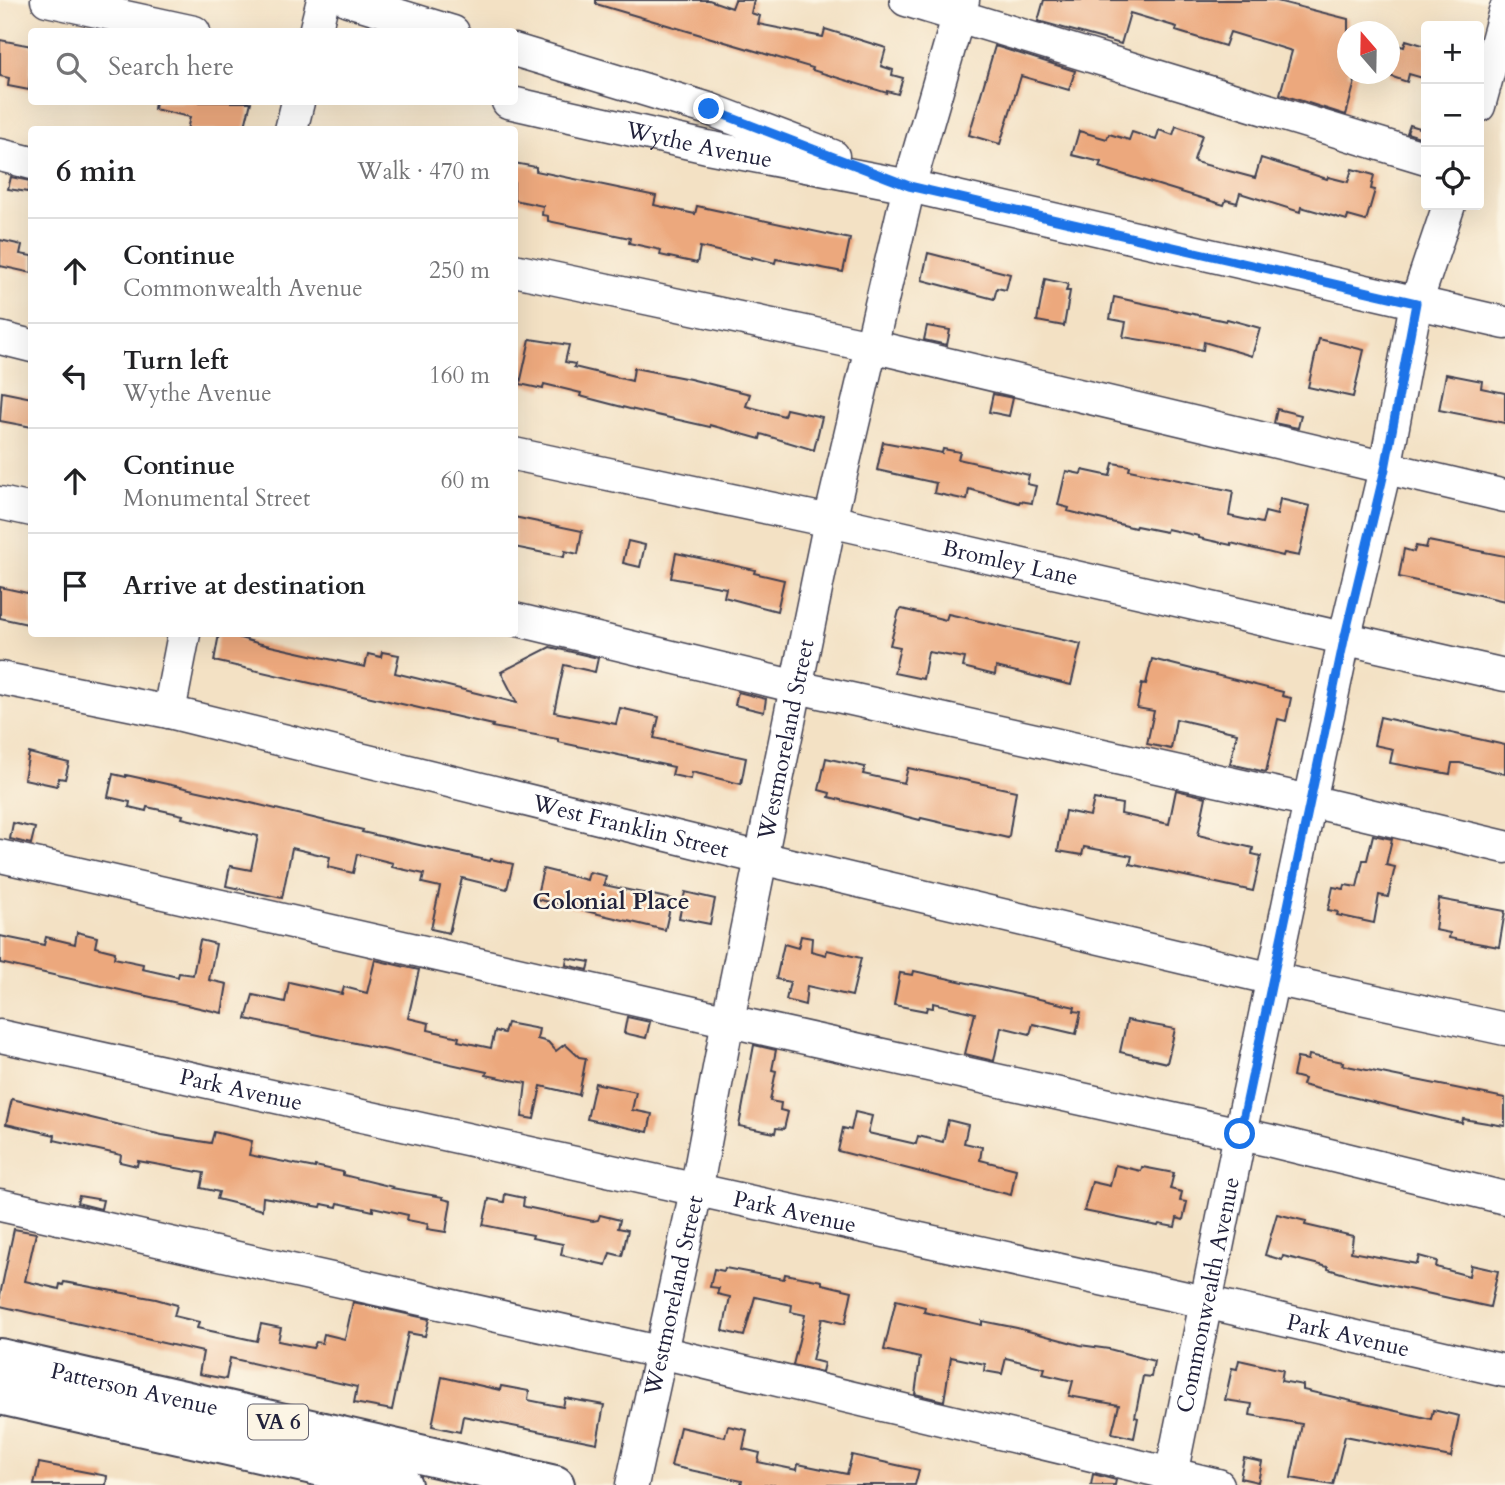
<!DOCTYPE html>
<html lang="en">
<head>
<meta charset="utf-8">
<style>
	body { margin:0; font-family:Cardo,serif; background:#f2f2f2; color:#202124 }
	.controls { position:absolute; right:21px; top:21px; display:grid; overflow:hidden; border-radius:7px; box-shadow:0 7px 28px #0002 }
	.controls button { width:63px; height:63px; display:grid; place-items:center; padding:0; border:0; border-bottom:2px solid #e0e0e0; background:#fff; color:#202124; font:35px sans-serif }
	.compass { position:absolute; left:1337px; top:21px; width:63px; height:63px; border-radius:50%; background:#fff; box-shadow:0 7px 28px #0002; rotate:340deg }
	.stop { position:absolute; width:21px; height:21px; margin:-16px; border:5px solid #1a73e8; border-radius:50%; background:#fff }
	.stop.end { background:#1a73e8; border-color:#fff; box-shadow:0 2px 7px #0008 }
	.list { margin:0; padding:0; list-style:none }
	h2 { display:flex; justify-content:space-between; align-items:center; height:91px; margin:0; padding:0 28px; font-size:30px }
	h2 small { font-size:23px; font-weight:400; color:#757577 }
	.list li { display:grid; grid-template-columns:46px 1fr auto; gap:21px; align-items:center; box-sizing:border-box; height:105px; padding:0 28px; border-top:2px solid #e0e0e0 }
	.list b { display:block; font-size:26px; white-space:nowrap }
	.list p { margin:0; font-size:23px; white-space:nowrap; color:#757577 }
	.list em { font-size:23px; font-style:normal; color:#757577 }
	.icon { flex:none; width:38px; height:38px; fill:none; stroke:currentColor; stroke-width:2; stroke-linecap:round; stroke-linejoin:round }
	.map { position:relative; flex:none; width:1505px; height:1485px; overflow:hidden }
	.search { position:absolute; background:#fff; box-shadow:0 7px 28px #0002; left:28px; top:28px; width:490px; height:77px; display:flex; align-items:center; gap:18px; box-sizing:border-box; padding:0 24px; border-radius:7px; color:#757577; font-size:26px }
	.panel { position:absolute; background:#fff; box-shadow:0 7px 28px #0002; left:28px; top:126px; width:490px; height:511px; border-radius:7px }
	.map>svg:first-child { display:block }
	.building { fill:#eca87d }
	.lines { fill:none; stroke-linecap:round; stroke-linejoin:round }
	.minor-casing { stroke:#413f50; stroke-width:35 }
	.major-casing { stroke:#413f50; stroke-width:42 }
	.minor { stroke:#fff; stroke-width:32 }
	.major { stroke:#fff; stroke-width:38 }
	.route { stroke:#1a73e8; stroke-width:9 }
	.labels { text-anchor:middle; stroke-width:5; stroke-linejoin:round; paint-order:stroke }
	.shield { fill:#fcf5e5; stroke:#63616e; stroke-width:2 }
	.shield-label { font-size:21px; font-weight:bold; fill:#22223b }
	.street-label { font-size:23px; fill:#22223b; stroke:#fcf5e5 }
	.neighbourhood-label { font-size:24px; font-weight:bold; fill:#22223b; stroke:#fcf5e5 }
</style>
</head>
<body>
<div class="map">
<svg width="1505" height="1485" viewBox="0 0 1505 1485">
	<rect width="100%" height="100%" fill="#fcf5e5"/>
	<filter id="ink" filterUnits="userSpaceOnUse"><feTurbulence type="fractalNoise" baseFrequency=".0143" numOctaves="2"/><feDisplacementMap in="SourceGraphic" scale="14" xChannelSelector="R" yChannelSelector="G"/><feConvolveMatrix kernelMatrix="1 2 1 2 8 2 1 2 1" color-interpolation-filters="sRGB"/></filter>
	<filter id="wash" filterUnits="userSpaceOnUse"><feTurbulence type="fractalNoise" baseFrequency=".00686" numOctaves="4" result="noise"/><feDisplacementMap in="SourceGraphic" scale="28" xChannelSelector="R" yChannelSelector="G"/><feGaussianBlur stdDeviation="1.57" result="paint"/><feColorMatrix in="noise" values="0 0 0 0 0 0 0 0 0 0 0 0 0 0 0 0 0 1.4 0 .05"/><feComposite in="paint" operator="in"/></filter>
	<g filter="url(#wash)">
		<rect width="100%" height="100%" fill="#f3e1c4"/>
		<g id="blocks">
			<path class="building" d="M596,0h113l23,8 3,-8h19l-3,13 9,3 -2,8 65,13 2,-8 61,19 -5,18 12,4 -1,5 11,3 -5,16 -11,-3v2l-75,-23 1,-2 -217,-64z
				M1044,0h229l75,19v55h9l-11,41 -66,-21 12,-43 -62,-19 -5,14 -49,-15 1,-4 -47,-14 -9,31 -83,-23z
				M0,40l32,6 -3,44 -21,-4 1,-8 -9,-2z
				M1406,40l20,6v33l-17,-5 -2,8 -17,-6v-33l14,4z
				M995,46l80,25 -6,19 -48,-14 -21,68 -31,-9z
				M155,102h96l-7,28h-57l3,-13 -36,-8z
				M1410,125l16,5v9l-19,-6z
				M1176,126l26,9 -8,25 1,2 60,16 6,-20 66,21 1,-2 20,5 4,-13 22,6 -3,14 4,1 -9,31 -18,-5 -1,4 -46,-13 -1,5 -60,-19 -3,10 -11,-3 -2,5 -125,-38 2,-5 -29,-7 7,-24 28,8 2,-5 20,6 3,-8 24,8 3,-10 14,5z
				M514,163l22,4v4l120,25 -2,9 41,9 2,-8 153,33 -7,33 -67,-13 -1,4 -23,-6v2l-52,-12 -3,16 -37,-8 1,-5 -32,-7 1,-5 -82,-17v-5l-6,-1 1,-9 -29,-6z
				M11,177l19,4 -2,11 -20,-3z
				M0,240l22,5 -2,9 12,2v17l-32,-7z
				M928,253l82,21 -4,16 -9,-2 -3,11 -72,-19z
				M1045,279l23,5 -2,7h4l-6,35 -27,-5z
				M1114,297l112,24 1,-2 33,9 -8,28 -48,-14 -1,8 -80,-13 3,-15 -16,-3z
				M927,326l23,4 -3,15 -23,-5z
				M530,339l39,6 -4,17 10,2 -1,3 58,14 2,-13 56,11 60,15 -4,12 38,10 2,-7 36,8 -8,33 -53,-16 -1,5 -50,-14v2l-80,-18 -50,-13 1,-3 -37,-9 -1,5 -23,-5z
				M1319,339l45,11 -11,47 -45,-10z
				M1446,374l36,7 -1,7 24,5v30l-66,-13z
				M2,392l30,6v29l-32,-6z
				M993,394l20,4 -4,18 -20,-4z
				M1277,409l24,6 -3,13 -24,-5z
				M883,442l59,11 1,-4 17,3 -2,7 71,16 -2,9 9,2 -4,17 -12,-2 -1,2 -50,-14 -2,11 -33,-7 2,-10 -59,-13z
				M1113,463l17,3 -1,4 104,21 -4,25 33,7 3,-11 12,3 3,-16 30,7 -11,50 -15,-3 -1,3 -52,-13v2l-32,-7v-2l-32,-7 -1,3 -30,-6 -1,2 -67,-17 1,-3 -11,-3 8,-34 15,3 1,-4 28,6z
				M514,517l68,14 -4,23 -13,-3 -1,6 -50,-10z
				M628,541l17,4 -5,22 -17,-4z
				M1428,541l77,15v45l-106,-24 5,-28 10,3 2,-6 10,2z
				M676,553l79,17 -1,3 30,7 -7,31 -53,-14 2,-9 -55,-10z
				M0,587l32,7v31l-32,-7z
				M902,609l44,11 2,-6 133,30 -10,41 -75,-18 -1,8 -32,-8 2,-9 -37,-6 -5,27 -29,-6 6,-26 -10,-2 9,-34z
				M219,634h22l-1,4 17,5 108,24 3,-13 13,3 1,-5 17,3 -4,18 122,30 -16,-31 49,-25 48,11 -3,14 -31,-7 -10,47 62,12 4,-16 39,9 -5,21 92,20 -5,26 -49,-12 -1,7 -19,-4 2,-8 -14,-3 -102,-22v-3l-66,-12 1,-2 -279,-64z
				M1152,659l131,33 -1,4 9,2 -5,23 -8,-2 -12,53 -36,-8 7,-31 -61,-14 -5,30 -24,-5 7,-33 -17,-3 5,-25 4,1z
				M738,692l28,7 -2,13 -29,-7z
				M1380,717l125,28v29l-45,-11h-8l-2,11 -60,-11 3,-14 -19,-4z
				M29,753l40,10 -4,16 -6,-1 -2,8 -33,-7z
				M826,758l39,9 -2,7 41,9 4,-15 108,23 -7,45 -1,2 -87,-20 -1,2 -91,-23 1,-4 -11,-3z
				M113,774l13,3v-2l100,22 137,33 -1,2 128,29 1,-2 22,5 -6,25 -45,-11 -13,55 -18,-4 9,-42 -18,-4 2,-9 -32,-7 1,-4 -36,-9 -4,19 -25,-6 2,-10 -38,-9 -10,50 -56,-12 4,-20 21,4 7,-34 -76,-18 1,-3 -36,-8 -1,4 -17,-4 1,-5 -22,-5z
				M1176,790l30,7 -8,38 55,13 -1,6 9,2 -8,35 -123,-27 2,-8 -48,-9 -2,8 -24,-4 7,-40 25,5 4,-17 28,5 -1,10 48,10z
				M13,823l22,5 -4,16 -21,-5z
				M1373,835l19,4 -6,26 9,2 -7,30 -9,-2 -5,28 -37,-8 1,-3 -10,-2 5,-23 11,2 1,-4 12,2 6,-27h4z
				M543,869l44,11 2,-8 17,4 -2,9 68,14 -7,31 -129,-31z
				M685,892l30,7 -5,25 -31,-6z
				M1439,899l66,12 -6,36 -50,-9 1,-5 -15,-3z
				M77,932l20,5 -2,10 20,5 -1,6 29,6 -1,5 36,8 1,-4 14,2 7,-35 16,4 -7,36 18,4 -5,29 -222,-50v-27l44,9 2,-8 29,7z
				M801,936l11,2 -1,13 15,4 1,-5 34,8 -9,38 -45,-10 -2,19 -19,-5 4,-18 -14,-3 8,-35 14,4z
				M567,958l23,4 -2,8 -22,-5z
				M375,960l44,10 -11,48 21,5 -1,7 31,7 -1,4 33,7 4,-17 9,2 3,-10 32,6 -2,10 11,3 8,9 9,-7 14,13 7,1 -7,37 -38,-9 -7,33 -12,-2 4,-34 -40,-8 1,-3 -241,-53 7,-24 32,7 4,-20 53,12 2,-7 23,6z
				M914,971l161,36 -1,4 7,1 -5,22 -43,-10 -3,10 -29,-7 -7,34 -29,-7 10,-41 -42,-10v5l-6,-1 -1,4 -32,-6 6,-32 13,2z
				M627,1017l23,5 -4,16 -22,-5z
				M1127,1020l48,9 -8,34 -47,-11z
				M754,1045l22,5 -4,20 4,1 -6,30 11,2 -1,7 8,2 -4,17 -8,-1 -1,5 -36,-7z
				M1309,1055l34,7 -1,3 163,33v28l-42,-7 -1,4 -10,-2 -150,-36 2,-6 -11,-3 4,-18 11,2z
				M595,1083l41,9 -4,18 20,4 -4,18 -61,-13z
				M12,1099l150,36 49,8 3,-11 38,9 -3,14 66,13v-2l28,6v3l50,12 -1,1 51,9v2l8,2 -5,31 -19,-3 1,-5 -21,-4 1,-5 -35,-8v4l-35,-8 -1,4 -15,-3 -1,3 -58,-10 -1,13 -45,-11 2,-7 -18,-4 3,-15 -66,-12 -1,5 -17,-4 1,-7 -67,-15 1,-5 -49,-11z
				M855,1112l17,4 -4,17 48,11 2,-8 25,6 5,-22 20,5 -4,18 18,4 -2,13 36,9 -5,26 -173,-44 5,-23 8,2z
				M1115,1165l26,6 1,-4 32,6 -4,16 12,3 -2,9 7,1 -4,18 -6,-2 -2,9 -16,-3 -1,2 -74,-15 8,-29 18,4z
				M505,1194l19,4 -1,8 3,1 67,14 5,-1 2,-5 20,5 -2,8 10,2 -6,26 -12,-3 -4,12 -45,-10 2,-11 -31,-6 1,-3 -50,-10 6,-26 15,3z
				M79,1196l24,4 -2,9 -24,-6z
				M1277,1214l29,7 -1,4 48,11 -2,16 66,12 2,-8 18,5 -1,6 33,9 2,-11 27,6 -8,36 -132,-29 -30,-9v-2l-45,-11 -1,4 -17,-5z
				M14,1229l22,4 -11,48 34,8 1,-5 3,1 1,-3 92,17 21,6 -3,11 25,6 -2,6 60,13 4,-17 20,4 -3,13 35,7 3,-6 6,1 2,-9 21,5 8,-37 76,17 -4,17 -17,-3 -16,77 -38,-7 3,-16 -127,-29 -4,21 -27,-5 4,-22 -203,-46v-11z
				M725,1268l59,11 1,-5 37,7v3l30,7 -7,33 -23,-6 -10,42 12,3 -2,9 -29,-7 12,-50 -14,-3 1,-7 -37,-8 -11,39 -21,-5 7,-34 -13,-3 2,-6 -9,-1 4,-18 10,2z
				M896,1300l29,7 -1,5 58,13v-4l35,7 63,17 29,4 45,12 -3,16 -8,-1 -8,41 3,1 -4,20 -22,-5 7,-28 -50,-9 4,-15 -30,-7 2,-6 -39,-10 -4,16 -18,-3 1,-7 -34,-7 -7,44 -29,-7 5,-36 -36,-8z
				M1239,1360l44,10 -2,11 22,4v5l128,29 2,-9 26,6 -8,41 -106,-21 -12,49 -42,-7 11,-54 -52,-9 2,-11 -27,-4 7,-32 5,1z
				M442,1377l58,13 1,-4 28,5 -1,9 35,7 2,-9 39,7 -7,38 -134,-27 -3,16 -28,-6z
				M728,1426l19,4 -4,19 17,4 -2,9 39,8 1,-6 49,10 5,-19 67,15 -4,15h-174l1,-4 -71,-15 9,-39 45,10z
				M1244,1458l18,4 -4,20 -18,-4z
				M39,1463l68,13 -1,9h-72z
				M1093,1474l23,6 -1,5h-24z"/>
		</g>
	</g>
	<g filter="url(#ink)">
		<use href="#blocks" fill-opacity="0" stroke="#413f50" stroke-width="2"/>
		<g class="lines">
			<g class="minor-casing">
				<g id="minor">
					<path d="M47,0l147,32"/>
					<path d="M348,0l105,32"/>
					<path d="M906,0l520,158"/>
					<path d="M315,32l8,-32"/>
					<path d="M514,50l195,59 124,47"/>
					<path id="s1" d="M508,102l199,45 202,39 596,137"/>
					<path d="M1479,106l26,-95"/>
					<path d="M291,130l7,-28"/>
					<path d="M0,155l32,8"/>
					<path d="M514,270l357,76 634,150"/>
					<path d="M0,338l32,8"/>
					<path id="s2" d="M514,454l316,67 675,154"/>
					<path d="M0,503l32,7"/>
					<path d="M514,619l283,68 513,114 195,46"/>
					<path id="s3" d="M0,678l169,34 592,146 512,121 232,50"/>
					<path d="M169,712l15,-78"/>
					<path d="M0,856l747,169 525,116 233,57"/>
					<path id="s4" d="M0,1036l1205,266 300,69"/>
					<path d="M0,1205l677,151 541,129"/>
					<path id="s5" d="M632,1485l64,-294 32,-171 102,-499 79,-335 54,-186"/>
					<path id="s6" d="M1169,1485l71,-351 104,-494 41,-171 31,-166 33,-98"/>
				</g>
			</g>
			<g class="major-casing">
				<g id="major">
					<path id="s7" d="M0,1358l555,127"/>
					<path d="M0,1395l402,90"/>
				</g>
			</g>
			<use href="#minor" class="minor"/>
			<use href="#major" class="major"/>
		</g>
	</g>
	<g class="lines" filter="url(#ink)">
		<path class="route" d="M709,109l200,77 507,117 -31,166 -41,171 -104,494"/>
	</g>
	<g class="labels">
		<rect class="shield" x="248" y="1404.5" width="60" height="35" rx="5"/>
		<g class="shield-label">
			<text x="278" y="1429">VA 6</text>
		</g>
		<g class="street-label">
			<text dy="8" stroke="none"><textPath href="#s1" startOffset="196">Wythe Avenue</textPath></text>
			<text dy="8" stroke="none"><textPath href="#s2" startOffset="508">Bromley Lane</textPath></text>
			<text dy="8" stroke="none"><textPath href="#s5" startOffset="761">Westmoreland Street</textPath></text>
			<text dy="8" stroke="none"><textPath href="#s3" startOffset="648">West Franklin Street</textPath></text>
			<text dy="8" stroke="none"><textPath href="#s4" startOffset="247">Park Avenue</textPath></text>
			<text dy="8" stroke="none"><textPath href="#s4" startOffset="814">Park Avenue</textPath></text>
			<text dy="8" stroke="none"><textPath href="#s6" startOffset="194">Commonwealth Avenue</textPath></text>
			<text dy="8" stroke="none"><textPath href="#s5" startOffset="194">Westmoreland Street</textPath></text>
			<text dy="8" stroke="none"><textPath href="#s4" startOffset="1381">Park Avenue</textPath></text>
			<text dy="8" stroke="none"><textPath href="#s7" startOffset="138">Patterson Avenue</textPath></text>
		</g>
		<g class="neighbourhood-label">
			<text x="611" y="909">Colonial Place</text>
		</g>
	</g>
</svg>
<div class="controls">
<button>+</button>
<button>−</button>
<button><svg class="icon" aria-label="locate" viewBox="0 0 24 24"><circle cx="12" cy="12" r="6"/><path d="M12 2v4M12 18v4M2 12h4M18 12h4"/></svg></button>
</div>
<svg class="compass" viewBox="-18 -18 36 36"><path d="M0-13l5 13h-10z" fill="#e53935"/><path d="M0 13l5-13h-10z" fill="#757577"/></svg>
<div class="stop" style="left:1240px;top:1134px"></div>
<div class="stop end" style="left:709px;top:109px"></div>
<div class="search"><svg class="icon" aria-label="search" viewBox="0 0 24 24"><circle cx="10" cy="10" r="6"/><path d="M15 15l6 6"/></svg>Search here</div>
<section class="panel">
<h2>6 min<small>Walk · 470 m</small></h2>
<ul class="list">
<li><svg class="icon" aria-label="ahead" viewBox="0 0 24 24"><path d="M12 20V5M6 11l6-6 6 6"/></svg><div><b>Continue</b><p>Commonwealth Avenue</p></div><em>250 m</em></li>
<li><svg class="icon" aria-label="left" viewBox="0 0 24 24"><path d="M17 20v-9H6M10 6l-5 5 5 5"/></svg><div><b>Turn left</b><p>Wythe Avenue</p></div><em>160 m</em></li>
<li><svg class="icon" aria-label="ahead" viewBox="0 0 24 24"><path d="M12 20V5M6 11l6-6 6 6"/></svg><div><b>Continue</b><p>Monumental Street</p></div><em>60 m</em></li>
<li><svg class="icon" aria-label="arrive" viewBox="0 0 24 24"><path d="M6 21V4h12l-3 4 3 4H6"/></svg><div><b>Arrive at destination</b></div></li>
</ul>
</section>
</div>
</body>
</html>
